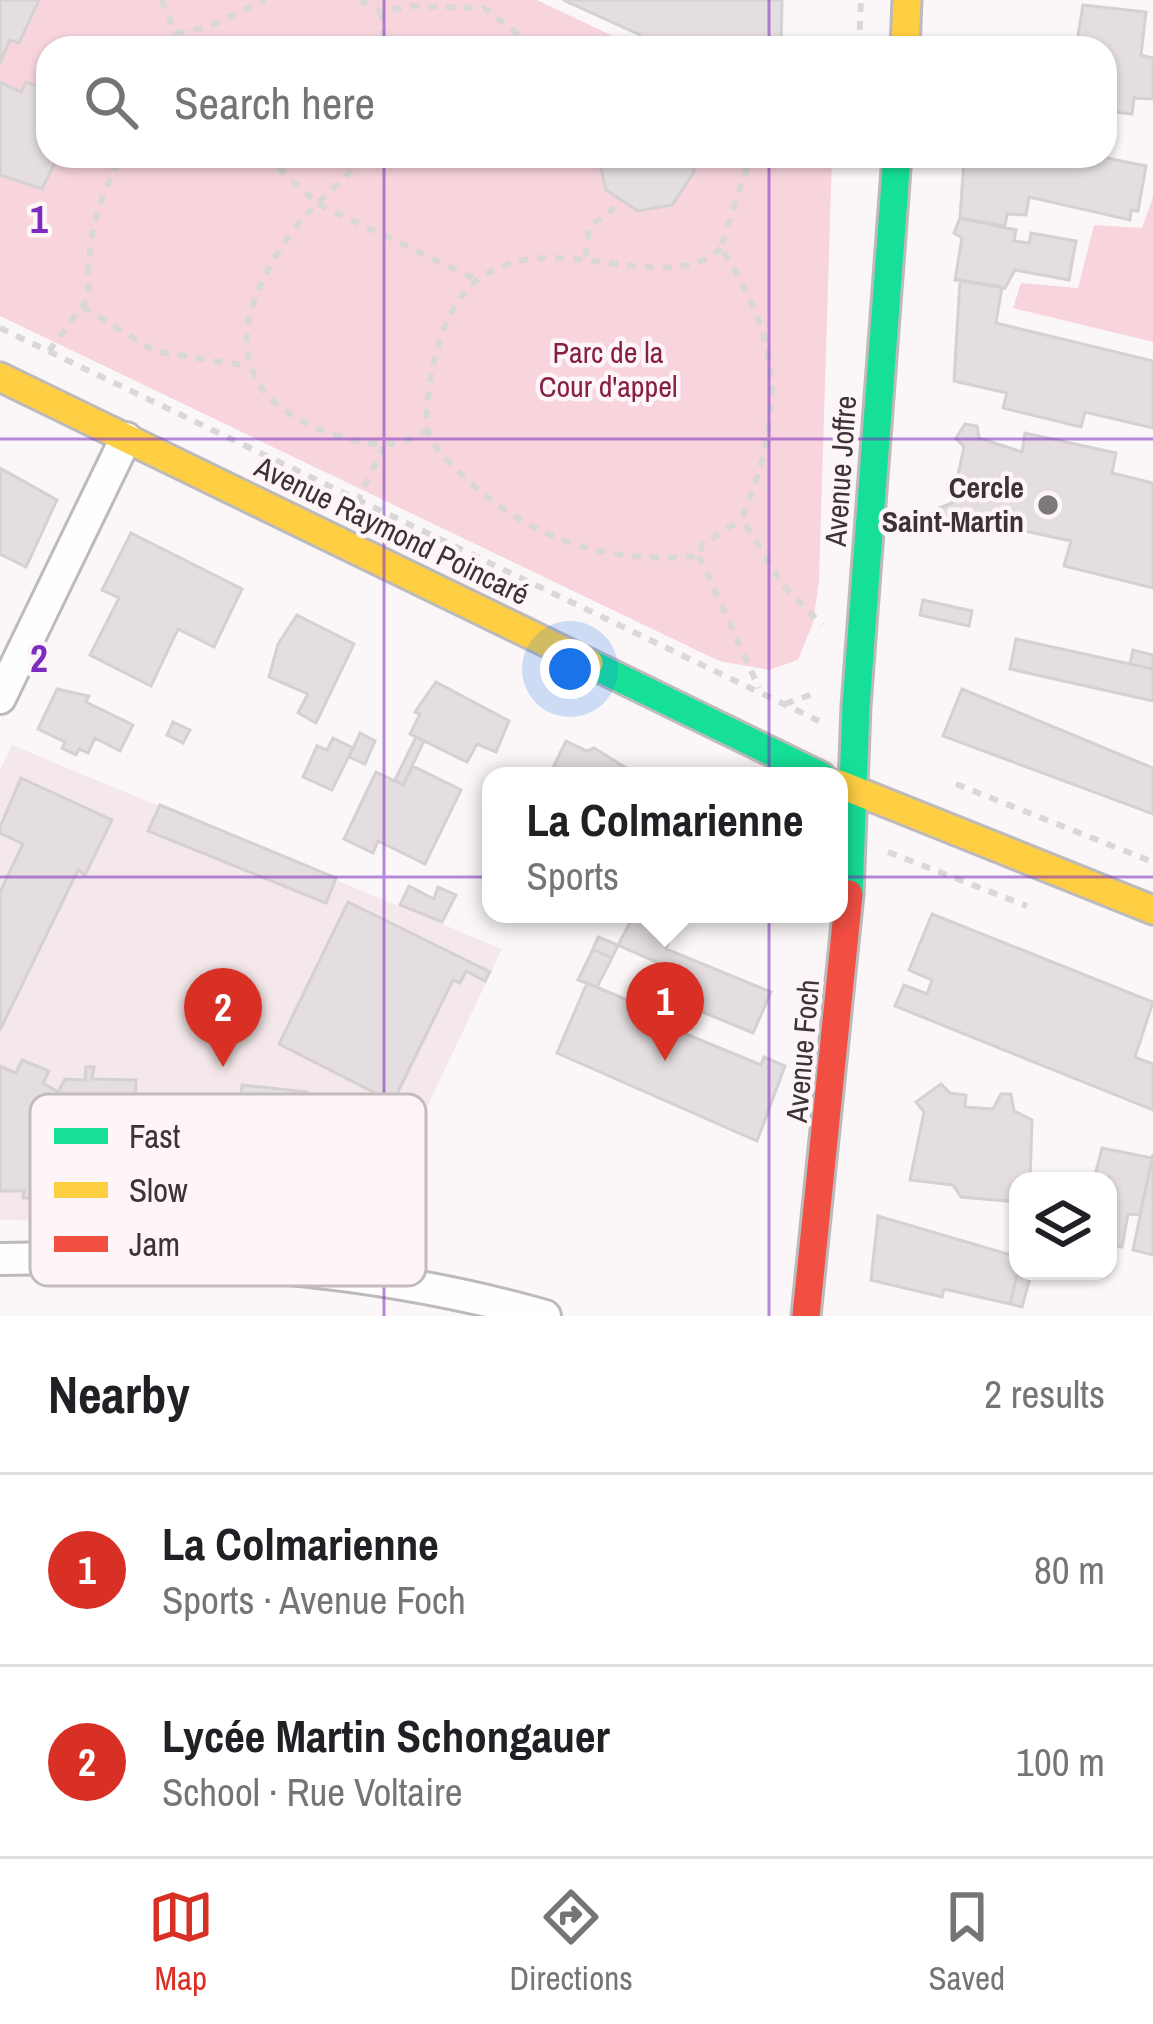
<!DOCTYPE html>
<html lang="en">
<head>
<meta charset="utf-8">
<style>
	body { margin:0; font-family:"Archivo Narrow",sans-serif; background:#f6f6f6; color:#202124 }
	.controls { position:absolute; right:36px; bottom:36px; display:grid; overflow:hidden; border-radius:24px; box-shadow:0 3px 9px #0004 }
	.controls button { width:108px; height:108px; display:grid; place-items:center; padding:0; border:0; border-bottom:3px solid #e0e0e0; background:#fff; color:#202124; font:60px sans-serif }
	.you { position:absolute; left:570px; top:669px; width:42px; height:42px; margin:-30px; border:9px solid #fff; border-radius:50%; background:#1a73e8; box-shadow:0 0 0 18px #1a73e833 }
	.badge { display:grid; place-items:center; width:78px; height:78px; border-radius:50%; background:#d93025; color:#fff; font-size:39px; font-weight:700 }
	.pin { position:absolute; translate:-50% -99px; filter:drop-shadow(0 3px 6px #0008) }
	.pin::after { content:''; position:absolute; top:63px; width:42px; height:36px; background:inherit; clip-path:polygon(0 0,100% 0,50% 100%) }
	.popup { position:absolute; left:482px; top:767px; width:366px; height:156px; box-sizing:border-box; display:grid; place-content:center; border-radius:24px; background:#fff; filter:drop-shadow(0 3px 9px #0005); font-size:39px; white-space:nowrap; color:#757577 }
	.popup b { font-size:45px; color:#202124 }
	.popup::after { content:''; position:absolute; left:50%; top:100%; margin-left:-24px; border:24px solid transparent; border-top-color:#fff }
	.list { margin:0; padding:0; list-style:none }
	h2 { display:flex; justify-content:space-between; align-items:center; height:156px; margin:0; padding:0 48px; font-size:51px }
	h2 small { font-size:39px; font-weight:400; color:#757577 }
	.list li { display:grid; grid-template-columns:78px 1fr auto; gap:36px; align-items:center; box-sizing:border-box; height:192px; padding:0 48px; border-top:3px solid #e0e0e0 }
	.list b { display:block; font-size:45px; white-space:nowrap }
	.list p { margin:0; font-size:39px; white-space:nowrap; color:#757577 }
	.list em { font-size:39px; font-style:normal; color:#757577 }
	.icon { flex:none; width:66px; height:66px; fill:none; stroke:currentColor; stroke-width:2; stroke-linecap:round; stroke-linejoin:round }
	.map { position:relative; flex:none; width:1153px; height:1316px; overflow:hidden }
	.search { position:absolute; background:#fff; box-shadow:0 3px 9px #0004; left:36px; right:36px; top:36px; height:132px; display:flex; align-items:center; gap:30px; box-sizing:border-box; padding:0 42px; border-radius:36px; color:#757577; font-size:45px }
	.sheet { height:540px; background:#fff }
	nav { display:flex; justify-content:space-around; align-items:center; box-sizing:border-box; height:168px; border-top:3px solid #e0e0e0; background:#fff; font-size:33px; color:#757577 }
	nav a { display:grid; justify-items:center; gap:6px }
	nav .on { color:#d93025 }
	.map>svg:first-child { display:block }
	.built { fill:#f4e8ea }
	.green { fill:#f8d5dd }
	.building { fill:#e4dee0; stroke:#d5d0d1; stroke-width:3 }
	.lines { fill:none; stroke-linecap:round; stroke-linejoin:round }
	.street-casing { stroke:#beb9ba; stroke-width:36 }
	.fast-casing { stroke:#beb9ba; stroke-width:33 }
	.slow-casing { stroke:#beb9ba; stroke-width:33 }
	.jam-casing { stroke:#beb9ba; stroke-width:33 }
	.path { stroke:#dad7d7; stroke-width:6; stroke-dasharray:9 9; stroke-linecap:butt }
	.street { stroke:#fefefe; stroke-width:30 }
	.fast { stroke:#16e098; stroke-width:27 }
	.slow { stroke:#ffcf43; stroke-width:27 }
	.jam { stroke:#f24e42; stroke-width:27 }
	.grid { fill:none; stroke:#7b2cbf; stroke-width:3; stroke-opacity:0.55 }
	.poi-dot { fill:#7e7879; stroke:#fdf5f7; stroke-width:4.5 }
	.labels { text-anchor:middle; stroke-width:9; stroke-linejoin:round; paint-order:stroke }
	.park-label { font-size:30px; fill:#852045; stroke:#fdf5f7 }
	.street-label { font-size:30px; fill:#3b3335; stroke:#fdf5f7 }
	.poi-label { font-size:30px; font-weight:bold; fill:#3b3335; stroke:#fdf5f7; text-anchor:end }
	.key { fill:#fdf5f7; stroke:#c3bbbd; stroke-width:3 }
	.key-label { font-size:33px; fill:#3b3335 }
	.grid-label { font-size:39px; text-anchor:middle; font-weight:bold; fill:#7b2cbf; stroke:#fdf5f7; stroke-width:9; stroke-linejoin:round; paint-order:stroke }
</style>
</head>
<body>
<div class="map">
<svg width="1153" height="1316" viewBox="0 0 1153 1316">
	<rect width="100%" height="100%" fill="#fbf7f8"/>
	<path class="built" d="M12,745l490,204 -112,236 -8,59 -222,-21 -160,-3v-450z"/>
	<path class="green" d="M0,0h537l101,48h-590v108h784l-13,425 -6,42 -15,37 -29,10 -50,-9 -719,-345z
		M1153,197v145l-140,-34 8,-25 57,5 16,-63 48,3z"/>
	<path class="building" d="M0,0h39l-20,43 -9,-3 -10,23z
		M563,0h219l-1,48h-133l-8,-13z
		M1083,5l63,7 -5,43 12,3v41l-19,-1 -2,16 -27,-3v-63h-29z
		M0,82l21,10 5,-10 22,7v67h10l-16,33 -42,-14z
		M598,156h96v16l-22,33 -34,6 -32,-21z
		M970,156h127l49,10 -8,45 -7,-1 -1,10 -101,-23 -3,18 -19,-1 -2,12 -45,-8 4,-58z
		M960,218l56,12 -2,11 15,2 2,-10 45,8 -7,39 -54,-10 -10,18 -50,-8 7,-42 -8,-5z
		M960,280l42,7 -6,36 157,38v67l-68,-16 -4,15 -78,-19 4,-15 -53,-12z
		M965,424l12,2 2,12 43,14 3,-19 91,20 -4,20 41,10v105l-89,-22 7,-25 -111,-24 -10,9 -9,-2 -4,-7 2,-9 13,-5 12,-56 -8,-9z
		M0,468l57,32 -31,67 -26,-13z
		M131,533l111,56 -28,58 -36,-18 -27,57 -61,-31 29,-57 -17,-8z
		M923,600l49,11 -3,15 -49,-11z
		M297,615l57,29 -38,79 -18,-10 10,-19 -39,-17 9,-33z
		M1016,639l137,30v32l-143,-32z
		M1133,650l20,5v14l-23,-5z
		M436,682l73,39 -13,31 -19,-8 -10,18 -57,-28 10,-20 -5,-2z
		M57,689l32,7 -3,6 47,23 -13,26 -25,-13 -7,15 -9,-4 -3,6 -14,-7 3,-6 -27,-13z
		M962,689l191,79v46l-210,-78z
		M173,722l17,8 -7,13 -16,-8z
		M360,733l15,8 -10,23 -16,-7z
		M416,737l8,4 -21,44 -8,-5z
		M333,738l20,10 -21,42 -29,-13 14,-31 10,4z
		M566,741l21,10 7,-3 45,28h-90z
		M413,766l48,24 -36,74 -47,-23 -5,12 -29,-14 32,-67 27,13z
		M21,778l91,42 -27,55 -7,-5 -78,160v-138l23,-48 -23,-11v-6z
		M160,805l176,73 -10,25 -178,-72z
		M409,886l25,13 4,-12 18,8 -14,27 -42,-17z
		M348,902l142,70 -5,9 -19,-10 -6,12 -7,-3 -60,122 -114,-58z
		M643,914h32l-8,18 -27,-11z
		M932,914l221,88 -18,55 18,7v46l-258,-104 9,-21 23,9 5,-14 -23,-10z
		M633,917l39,17 -6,15 105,43 -18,41 -106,-44 11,-26 -40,-18z
		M598,937l20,8 -6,13 -19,-9z
		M593,949l19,9 -15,29 -19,-7z
		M587,983l64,27 -4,8 114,47 3,-8 21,9 -28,75 -200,-88z
		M22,1060l27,11 -6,12 15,9 7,-13 20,1 1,-13h8l-2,12 44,1 -1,64h15l-1,31h-14l-2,46 -74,-1 2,-26 -24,-2 1,6h-15l1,-7h-24v-125l16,7z
		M941,1084l9,9 16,2 -1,12 28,2 8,-15h10l3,17 18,9 -2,61h-12v21l-57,-5 -8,-12 -43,-5 14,-68 -8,-10z
		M242,1085l65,7 -15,121 -62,-8 5,-50 -6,-6 9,-17z
		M1102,1148l50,10 -12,57 -12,-1 -6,33 -14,-3 2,-66 -15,-3z
		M1153,1154v101l-20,-5z
		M878,1216l140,41v14h13l-1,7 -13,-3 -7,29 -66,-15 -2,8 -71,-17z
		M1017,1275l13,3 -8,29 -12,-3z"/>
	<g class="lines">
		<g class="street-casing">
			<path id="street" d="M0,698l126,-260
				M0,1259c177,-4 375,8 545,57"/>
		</g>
		<g class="fast-casing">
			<path id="fast" d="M589,663l232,113
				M849,894l7,-188 41,-550"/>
		</g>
		<g class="slow-casing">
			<path id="slow" d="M905,48l2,-48
				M0,377l589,286
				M839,784l314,126"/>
		</g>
		<g class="jam-casing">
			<path id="jam" d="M806,1316l43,-422"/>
		</g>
		<path class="path" d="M161,0l15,33 -4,15
			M360,0l21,12 30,-6 73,2 52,40
			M381,12l4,36
			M176,33l32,-6 57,-27
			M859,48l2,-48
			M265,156l53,48 159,76
			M362,156c-17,26 -44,43 -63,67 -59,77 -88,163 23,207 35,14 72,23 105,0
			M740,156l7,11 12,-11
			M747,167l-26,81c64,99 63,163 21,271l41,66 39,40
			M721,248c-59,54 -171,-27 -246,34 -24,19 -38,60 -43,89 -3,18 -7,37 -5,55 3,21 23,37 37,51 68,64 143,87 235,79l3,-11 40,-26
			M586,257l3,-30 31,-23
			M83,307l71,44 93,15
			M0,328l819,393
			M49,351l40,-54c-4,-51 8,-96 32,-141
			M357,503l26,-56
			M699,556l60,132
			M785,704l30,-11
			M956,784l197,78
			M888,852l139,54"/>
		<use href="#street" class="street"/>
		<use href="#fast" class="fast"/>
		<use href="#slow" class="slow"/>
		<use href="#jam" class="jam"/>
	</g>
	<path class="grid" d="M384,0v48M769,0v48M384,156v1160M769,156v1160M0,439h1153M0,877h1153"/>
	<circle class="poi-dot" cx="1048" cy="505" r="12"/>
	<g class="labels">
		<g class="park-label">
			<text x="608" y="363">Parc de la<tspan x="608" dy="34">Cour d'appel</tspan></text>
		</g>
		<g class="street-label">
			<text transform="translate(841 471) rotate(-86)" y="10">Avenue Joffre</text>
			<text transform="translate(392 531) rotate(26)" y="10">Avenue Raymond Poincaré</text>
			<text transform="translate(803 1051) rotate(-85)" y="10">Avenue Foch</text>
		</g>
		<g class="poi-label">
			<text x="1024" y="498">Cercle<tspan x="1024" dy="34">Saint-Martin</tspan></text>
		</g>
	</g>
	<rect x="30" y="1094" width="396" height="192" rx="18" class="key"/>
	<rect x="54" y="1128" width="54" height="16" fill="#16e098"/>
	<rect x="54" y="1182" width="54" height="16" fill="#ffcf43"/>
	<rect x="54" y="1236" width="54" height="16" fill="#f24e42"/>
	<g class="key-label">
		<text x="129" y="1148">Fast</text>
		<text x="129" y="1202">Slow</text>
		<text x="129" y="1256">Jam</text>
	</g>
	<g class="grid-label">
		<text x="39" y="233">1</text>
		<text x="39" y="672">2</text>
	</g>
</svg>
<div class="controls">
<button><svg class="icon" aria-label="layers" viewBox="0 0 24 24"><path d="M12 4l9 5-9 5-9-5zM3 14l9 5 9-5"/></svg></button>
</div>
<div class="you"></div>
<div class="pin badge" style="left:665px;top:1061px">1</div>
<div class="popup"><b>La Colmarienne</b>Sports</div>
<div class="pin badge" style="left:223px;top:1067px">2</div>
<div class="search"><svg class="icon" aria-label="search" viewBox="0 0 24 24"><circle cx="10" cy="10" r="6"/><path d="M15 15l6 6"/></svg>Search here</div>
</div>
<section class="sheet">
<h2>Nearby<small>2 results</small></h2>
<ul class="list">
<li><span class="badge">1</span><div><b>La Colmarienne</b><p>Sports · Avenue Foch</p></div><em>80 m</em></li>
<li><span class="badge">2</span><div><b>Lycée Martin Schongauer</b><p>School · Rue Voltaire</p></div><em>100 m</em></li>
</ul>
</section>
<nav>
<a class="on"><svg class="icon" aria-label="map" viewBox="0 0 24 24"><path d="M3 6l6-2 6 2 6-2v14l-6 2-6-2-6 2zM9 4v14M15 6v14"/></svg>Map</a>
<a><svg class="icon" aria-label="directions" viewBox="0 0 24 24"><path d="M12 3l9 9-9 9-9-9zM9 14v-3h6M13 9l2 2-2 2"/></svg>Directions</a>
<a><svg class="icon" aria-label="saved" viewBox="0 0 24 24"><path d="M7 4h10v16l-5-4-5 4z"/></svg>Saved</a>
</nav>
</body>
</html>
